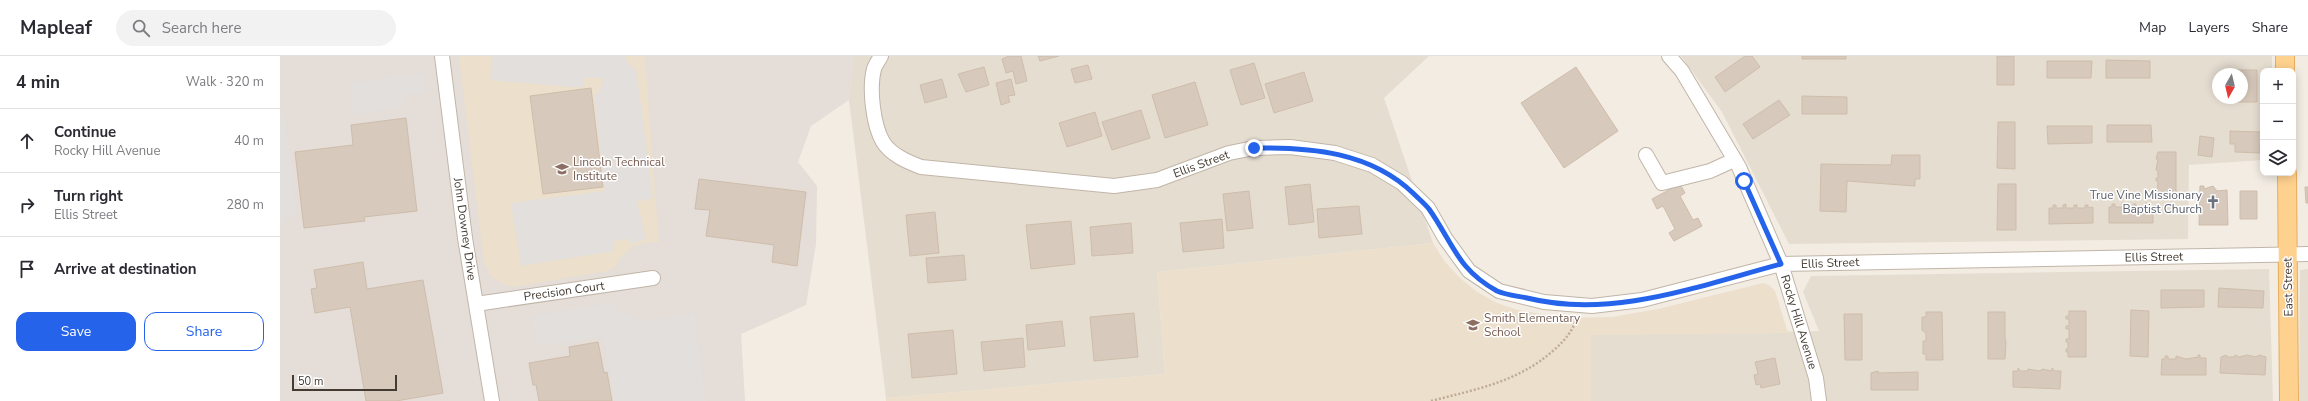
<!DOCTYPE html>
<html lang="en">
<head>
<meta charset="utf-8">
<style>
	body { margin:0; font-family:"Nunito Sans",sans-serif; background:#f2f2f3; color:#2b2b33 }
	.controls { position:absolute; right:12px; top:12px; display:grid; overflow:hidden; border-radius:8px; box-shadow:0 2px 10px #0003 }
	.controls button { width:36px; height:36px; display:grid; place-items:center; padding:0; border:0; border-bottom:1px solid #e1e1e2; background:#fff; color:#2b2b33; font:20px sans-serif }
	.compass { position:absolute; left:1932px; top:12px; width:36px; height:36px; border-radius:50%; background:#fff; box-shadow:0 2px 10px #0003; rotate:188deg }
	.scale { position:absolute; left:12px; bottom:10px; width:105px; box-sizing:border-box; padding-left:4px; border:2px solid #443b33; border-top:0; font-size:11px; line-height:14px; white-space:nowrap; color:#443b33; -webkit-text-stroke:3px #fff; paint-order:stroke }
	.stop { position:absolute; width:12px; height:12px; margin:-9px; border:3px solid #2563eb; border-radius:50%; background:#fff }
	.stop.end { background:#2563eb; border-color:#fff; box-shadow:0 1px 4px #0008 }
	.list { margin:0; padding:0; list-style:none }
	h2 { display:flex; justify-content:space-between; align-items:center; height:52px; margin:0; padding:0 16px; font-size:17px }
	h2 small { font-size:13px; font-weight:400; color:#7c7c81 }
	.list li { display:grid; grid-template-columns:26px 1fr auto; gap:12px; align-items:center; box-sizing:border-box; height:64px; padding:0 16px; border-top:1px solid #e1e1e2 }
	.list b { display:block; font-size:15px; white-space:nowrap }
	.list p { margin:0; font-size:13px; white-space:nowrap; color:#7c7c81 }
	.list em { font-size:13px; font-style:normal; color:#7c7c81 }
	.actions { display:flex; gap:8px; padding:12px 16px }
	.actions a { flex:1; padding:9px 0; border:1px solid #2563eb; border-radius:12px; text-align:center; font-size:14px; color:#2563eb }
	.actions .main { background:#2563eb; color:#fff }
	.icon { flex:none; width:22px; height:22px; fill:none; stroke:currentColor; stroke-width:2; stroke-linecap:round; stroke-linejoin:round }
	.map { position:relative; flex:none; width:2028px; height:345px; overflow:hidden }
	header { display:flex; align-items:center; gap:24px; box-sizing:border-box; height:56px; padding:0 20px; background:#fff; border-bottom:1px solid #e1e1e2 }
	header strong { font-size:19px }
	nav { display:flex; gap:22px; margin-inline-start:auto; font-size:14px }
	.search { width:280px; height:36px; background:#f2f2f3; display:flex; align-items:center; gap:10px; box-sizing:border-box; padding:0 14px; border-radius:22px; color:#7c7c81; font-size:15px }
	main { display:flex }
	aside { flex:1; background:#fff }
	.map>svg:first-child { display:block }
	.residential { fill:#e6ddd1; fill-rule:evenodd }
	.industrial { fill:#e4ddd8 }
	.education { fill:#ecdfcc }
	.parking { fill:#e2dfdc }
	.building { fill:#d7c9bb; stroke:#cfbdab }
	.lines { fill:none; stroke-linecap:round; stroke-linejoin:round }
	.minor-casing { stroke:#c1b5a8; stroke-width:16 }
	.major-casing { stroke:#e7ac5c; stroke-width:20 }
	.path { stroke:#c0ac96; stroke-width:2.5; stroke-dasharray:2 2; stroke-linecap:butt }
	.minor { stroke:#fff; stroke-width:14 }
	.major { stroke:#ffd18f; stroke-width:18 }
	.route { stroke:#2563eb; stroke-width:5 }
	.labels { text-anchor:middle; stroke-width:3; stroke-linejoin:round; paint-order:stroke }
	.education-label { font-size:12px; fill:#785e54; stroke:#fff; text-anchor:start }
	.street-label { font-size:12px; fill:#443b33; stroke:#fff }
	.worship-label { font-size:12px; fill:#5b616d; stroke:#fff; text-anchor:end }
</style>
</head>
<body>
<header>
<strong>Mapleaf</strong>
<div class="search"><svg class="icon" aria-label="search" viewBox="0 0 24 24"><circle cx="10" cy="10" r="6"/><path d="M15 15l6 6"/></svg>Search here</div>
<nav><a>Map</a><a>Layers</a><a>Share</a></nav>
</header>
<main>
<aside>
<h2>4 min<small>Walk · 320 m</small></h2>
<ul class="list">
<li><svg class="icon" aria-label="ahead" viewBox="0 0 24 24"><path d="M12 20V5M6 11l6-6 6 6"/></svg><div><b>Continue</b><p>Rocky Hill Avenue</p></div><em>40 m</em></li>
<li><svg class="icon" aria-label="right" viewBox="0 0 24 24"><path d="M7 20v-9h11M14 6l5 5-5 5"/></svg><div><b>Turn right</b><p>Ellis Street</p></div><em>280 m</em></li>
<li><svg class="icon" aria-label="arrive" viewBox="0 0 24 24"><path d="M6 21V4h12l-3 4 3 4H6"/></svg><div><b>Arrive at destination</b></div></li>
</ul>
<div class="actions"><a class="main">Save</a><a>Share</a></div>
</aside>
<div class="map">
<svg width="2028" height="345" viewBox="0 0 2028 345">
	<rect width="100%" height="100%" fill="#f2ece3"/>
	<path class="residential" d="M573,0h576l-45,42 49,145 -276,29 8,102 -279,24 -37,-298z
		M1401,0h591v15h-9v89l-74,5 -1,74 -399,5 -67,-132zM1938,18h24v24h-24z
		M1989,213l4,132h-682v-66l228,-4 -16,-39 8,-16z
		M2028,213v132h-9l1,-131z"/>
	<path class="industrial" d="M0,0h573l-4,44 -38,26 -13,36 19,24 -1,58 -10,61 -65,29 4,67h-465z"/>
	<path class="education" d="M179,0h186l14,186h-9l-16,4 -13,11 -6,10 -8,4 -93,16 -12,-3 -11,-8 -7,-13 -2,-15z
		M1153,187l12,19 15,16 17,14 20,11 21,7 46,8 48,-1 46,-8 105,-26 6,2 6,6 13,42 -197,2v66h-705v-3l279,-24 -8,-102z"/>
	<path class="parking" d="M212,0h134l1,7 4,4 5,1 17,130 -16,4 9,37 -16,5 -1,-5 -16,2 1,10 -93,15 -10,-63 94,-12 -11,-96 4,-1 5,-13 -1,-3h-18v9h-10l-84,-7z
		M144,17l3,19 -24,3v13l-51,6 -2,-31z
		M0,56h5l12,103h-7l-6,9 -4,1z
		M332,247l11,10 11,5 11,1 12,1 37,-7 12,88h-92l-11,-64 -65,9 -7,-30z"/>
	<path class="building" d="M729,0h12l6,25 -11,3 -3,-13 -7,2 -4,-14z
		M758,0h21l-19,5z
		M1465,0h7l8,11 -35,25 -10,-15z
		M1522,0h44v3h-44z
		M1717,0h17v29h-17z
		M1826,4l44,1v17h-44z
		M1767,5h45l-1,17h-44z
		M974,7l11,35 -24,7 -11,-35z
		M808,9l4,14 -17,4 -4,-14z
		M704,11l5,18 -23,7 -8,-18z
		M1296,11l42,64 -54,37 -43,-65z
		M1957,14h20v32h-24v-4h9v-24h-5z
		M1024,16l9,29 -39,12 -9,-29z
		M662,23l5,18 -22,6 -5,-18z
		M731,23l4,16 -7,1 2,6 -9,3 -5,-22z
		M915,26l13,43 -43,13 -13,-43z
		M311,32l12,99 -60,7 -13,-98z
		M1522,40l45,1v17h-45z
		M1499,44l11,15 -37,24 -10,-15z
		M861,54l9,28 -38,12 -10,-28z
		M815,56l7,24 -35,11 -8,-24z
		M126,62l11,93 -53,6 1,4 -61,7 -9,-76 58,-7 -2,-20z
		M1718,66h17v47l-18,-1z
		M1827,69h44l1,17h-45z
		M1767,70h45v17l-44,1z
		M1950,75l31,1 -1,21 -25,-1v-8h-5z
		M1920,80l14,2 -2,19 -14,-2z
		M1878,96h18v44l-19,-1 1,-14h-2v-3h2v-7l-2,-1 2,-11h-2z
		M1612,99h28v24h-5v7l-68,-5 -1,31 -26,-1 1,-47 70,1z
		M419,123l107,13 -9,74 -25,-4 2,-17 -68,-9 4,-26 -15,-1z
		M1030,128l4,38 -25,3 -4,-38z
		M1400,128l5,9 -5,3 13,24 5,-2 4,8 -28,15 -5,-8 6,-4 -12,-23 -6,3 -5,-10z
		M1718,128h18v46h-19z
		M1920,130h4v3l9,-3 4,5 10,-1 1,35h-29z
		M2025,131h3v16h-2z
		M969,135l4,37 -26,3 -4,-37z
		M1960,135h17v28h-17z
		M1842,147h4v4h7v-3h3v3h9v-4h2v4h6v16h-44v-16h3v-3h3v3h8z
		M1786,148v4h8v-3h3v3h8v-3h3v3l5,-1v16l-44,1v-16h4v-3h3v3h7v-3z
		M1079,150l3,28 -43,4 -2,-29z
		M655,156l4,41 -29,3 -4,-41z
		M942,163l2,29 -41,4 -3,-29z
		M791,165l4,43 -44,5 -5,-44z
		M851,167l2,30 -41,3 -2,-29z
		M684,199l2,25 -38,3 -2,-25z
		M83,206l4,27 56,-9 20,113 -47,8h-30l-16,-94 -35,6 -4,-24 6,-1 -3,-18z
		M1939,232l45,3 -1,17 -45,-1z
		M1881,234h43v17l-43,1z
		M1851,254l18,1 -1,46 -18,-1z
		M1789,255h17v46h-18v-5h-2v-3h2v-7h-2v-3h3v-10h-3v-3h3v-7h-3v-3h3z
		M1646,256h16l1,48h-17v-6h-3v-13h3v-8l-4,-3v-13h4z
		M1708,256h17v27l1,2 -1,18h-17z
		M854,257l4,44 -44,4 -4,-44z
		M1564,258h18v46h-17z
		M782,265l3,25 -37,4 -2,-25z
		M673,274l4,44 -45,4 -4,-44z
		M743,282l2,29 -41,4 -3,-29z
		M318,286l6,31 3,-1 5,29h-73l-3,-16h-3l-4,-22 41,-7 -1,-9z
		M1918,299h2v3h6v17h-45l1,-16h3v-3h3v3h8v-3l10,3 12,-2z
		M1946,299l2,2h7v-2l4,2 8,-2 9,2 3,-2 7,2 -1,18 -45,-2 1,-16z
		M1495,302l5,26 -19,4 -1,-4 -4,1 -2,-10 4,-1 -3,-12z
		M1738,312l3,3h7v-2l12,2 2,-2 10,2v-3l3,3h6l-1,18 -47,-2v-16h5z
		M1598,315v2l40,-1v18h-47v-17z"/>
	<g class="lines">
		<g class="minor-casing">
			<path id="minor" d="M162,0l23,182 27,163
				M601,0c-2,4 -6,9 -7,13 -5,19 -1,56 9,73 8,13 25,20 38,25l193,19 43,-6 72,-27 25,-5 36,-1 45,6 37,12 30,18 26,25 17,30 24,33 30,20 45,11 48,4 50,-6 139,-36 527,-10
				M1389,0l13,15 57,96 42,97 35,114 3,23
				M1366,99l16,28 48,-12 24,-11
				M196,248l177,-26"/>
		</g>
		<g class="major-casing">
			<path id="major" d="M2005,0v15
				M2007,117l2,228"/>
		</g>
		<path class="path" d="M1151,345c46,-12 87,-19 123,-51 11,-10 18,-18 23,-32"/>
		<use href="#minor" class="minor"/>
		<use href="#major" class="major"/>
	</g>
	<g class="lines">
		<path class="route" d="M974,92c57,-1 117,4 160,46 5,5 11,10 15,15 24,34 28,60 68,82 9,4 21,5 30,7 85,21 171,-12 254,-34l-37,-83"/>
	</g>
	<defs>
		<g id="university-bare" transform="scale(1.08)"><path d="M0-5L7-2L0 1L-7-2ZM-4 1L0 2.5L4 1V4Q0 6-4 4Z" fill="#8d6e63" stroke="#fff" stroke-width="2.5" paint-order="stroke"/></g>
		<g id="church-bare" transform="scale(1.08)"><path d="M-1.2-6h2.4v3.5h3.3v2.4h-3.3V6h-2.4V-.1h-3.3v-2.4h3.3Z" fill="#6b7280" stroke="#fff" stroke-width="2.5" paint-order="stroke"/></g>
		<g id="school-bare" transform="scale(1.08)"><path d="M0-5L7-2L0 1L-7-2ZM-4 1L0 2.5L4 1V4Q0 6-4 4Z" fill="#8d6e63" stroke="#fff" stroke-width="2.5" paint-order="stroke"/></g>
	</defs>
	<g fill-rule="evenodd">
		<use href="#university-bare" x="282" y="113"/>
		<use href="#church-bare" x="1933" y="146"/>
		<use href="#school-bare" x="1193" y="269"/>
	</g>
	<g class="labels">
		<g class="education-label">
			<text x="293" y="110">Lincoln Technical<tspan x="293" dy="14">Institute</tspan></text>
			<text x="1204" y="266">Smith Elementary<tspan x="1204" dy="14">School</tspan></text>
		</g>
		<g class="street-label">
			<text transform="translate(921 108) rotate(-20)" y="4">Ellis Street</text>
			<text transform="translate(185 173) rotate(82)" y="4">John Downey Drive</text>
			<text transform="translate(1874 201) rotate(-1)" y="4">Ellis Street</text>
			<text transform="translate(1550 207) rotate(-2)" y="4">Ellis Street</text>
			<text transform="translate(2008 231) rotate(-91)" y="4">East Street</text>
			<text transform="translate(284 235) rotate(-8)" y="4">Precision Court</text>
			<text transform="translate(1519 266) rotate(73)" y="4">Rocky Hill Avenue</text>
		</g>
		<g class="worship-label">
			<text x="1922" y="143">True Vine Missionary<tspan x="1922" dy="14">Baptist Church</tspan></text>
		</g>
	</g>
</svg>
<div class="controls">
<button>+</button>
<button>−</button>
<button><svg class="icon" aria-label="layers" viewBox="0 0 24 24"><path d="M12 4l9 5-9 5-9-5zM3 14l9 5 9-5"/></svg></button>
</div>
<svg class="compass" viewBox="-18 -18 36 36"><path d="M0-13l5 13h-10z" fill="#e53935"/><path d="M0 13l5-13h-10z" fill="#7c7c81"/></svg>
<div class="scale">50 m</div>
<div class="stop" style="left:1464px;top:125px"></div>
<div class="stop end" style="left:974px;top:92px"></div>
</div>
</main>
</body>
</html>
